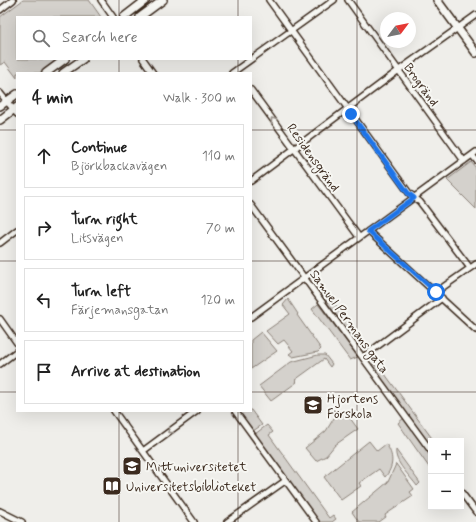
<!DOCTYPE html>
<html lang="en">
<head>
<meta charset="utf-8">
<style>
	body { margin:0; font-family:Mynerve,sans-serif; background:#f2f2f2; color:#222 }
	.controls { position:absolute; right:12px; bottom:12px; display:grid; overflow:hidden; border-radius:0px; box-shadow:0 4px 16px #0002 }
	.controls button { width:36px; height:36px; display:grid; place-items:center; padding:0; border:0; border-bottom:1px solid #e0e0e0; background:#fff; color:#222; font:20px sans-serif }
	.compass { position:absolute; left:380px; top:12px; width:36px; height:36px; border-radius:50%; background:#fff; box-shadow:0 4px 16px #0002; rotate:58deg }
	.stop { position:absolute; width:12px; height:12px; margin:-9px; border:3px solid #1a73e8; border-radius:50%; background:#fff }
	.stop.end { background:#1a73e8; border-color:#fff; box-shadow:0 1px 4px #0008 }
	.list { margin:0; padding:0; list-style:none }
	h2 { display:flex; justify-content:space-between; align-items:center; height:52px; margin:0; padding:0 16px; font-size:17px }
	h2 small { font-size:13px; font-weight:400; color:#767676 }
	.list li { display:grid; grid-template-columns:26px 1fr auto; gap:12px; align-items:center; box-sizing:border-box; height:64px; margin:0 8px 8px; padding:0 8px; border:1px solid #e0e0e0; border-radius:0px }
	.list b { display:block; font-size:15px; white-space:nowrap }
	.list p { margin:0; font-size:13px; white-space:nowrap; color:#767676 }
	.list em { font-size:13px; font-style:normal; color:#767676 }
	.icon { flex:none; width:22px; height:22px; fill:none; stroke:currentColor; stroke-width:2; stroke-linecap:round; stroke-linejoin:round }
	.map { position:relative; flex:none; width:476px; height:522px; overflow:hidden }
	.search { position:absolute; background:#fff; box-shadow:0 4px 16px #0002; left:16px; top:16px; width:236px; height:44px; display:flex; align-items:center; gap:10px; box-sizing:border-box; padding:0 14px; border-radius:0px; color:#767676; font-size:15px }
	.panel { position:absolute; background:#fff; box-shadow:0 4px 16px #0002; left:16px; top:72px; width:236px; height:340px; border-radius:0px }
	.map>svg:first-child { display:block }
	.green { fill:#d4d1cc; stroke:#887e75 }
	.lines { fill:none; stroke-linecap:round; stroke-linejoin:round }
	.street-casing { stroke:#3b2a1e; stroke-width:8 }
	.secondary-casing { stroke:#3b2a1e; stroke-width:10 }
	.street { stroke:#f6f6f2; stroke-width:5 }
	.secondary { stroke:#f6f6f2; stroke-width:7 }
	.oneway { stroke:#989088 }
	.route { stroke:#1a73e8; stroke-width:5 }
	.grid { fill:none; stroke:#3b2a1e; stroke-width:1; stroke-opacity:0.55 }
	.labels { text-anchor:middle; stroke-width:4; stroke-linejoin:round; paint-order:stroke }
	.street-label { font-size:13px; fill:#3b2a1e; stroke:#f6f6f2 }
	.poi-label { font-size:13px; fill:#3b2a1e; stroke:#f6f6f2; text-anchor:start }
</style>
</head>
<body>
<div class="map">
<svg width="476" height="522" viewBox="0 0 476 522">
	<rect width="100%" height="100%" fill="#efeeea"/>
	<filter id="ink" filterUnits="userSpaceOnUse"><feTurbulence type="fractalNoise" baseFrequency=".025" numOctaves="2"/><feDisplacementMap in="SourceGraphic" scale="8" xChannelSelector="R" yChannelSelector="G"/><feConvolveMatrix kernelMatrix="1 2 1 2 8 2 1 2 1" color-interpolation-filters="sRGB"/></filter>
	<g filter="url(#ink)">
		<path class="green" d="M23,0h66l12,17h-84v42h41l-19,14h-22v5l-12,-16 -5,3v-48z
			M471,162l5,6v41l-29,-29z
			M318,283c16,20 34,41 46,64l-3,3 -46,-65z
			M288,299l10,15 -1,1 24,34 -3,3 -25,5 -4,-3 4,-3 -9,-11 -6,4 -12,-13 24,-17 -7,-9z
			M318,304l40,53 -8,3 -38,-51z
			M261,332l16,19 -26,18v-29z
			M318,355h7l7,9 -2,3 -6,-8 -29,21 2,2 -26,19 -12,-15 32,-24z
			M373,364l9,6 52,71h-3v6l-60,-82z
			M251,410l11,15 -9,6 -15,-20z
			M344,410l14,19 -23,16 -9,11 -10,5 -11,-13 21,-17 8,-13z
			M404,418l27,36v16l-33,-47z
			M267,425l6,7 -4,3 60,83 4,-3 3,4 -4,3h-14l-63,-88z
			M369,441l8,10 9,-7c8,11 8,23 -1,33l-6,-8 -20,14 2,3 -20,14 -17,-23z
			M396,450l24,33 -3,3c-7,-10 -23,-24 -21,-36z
			M396,464l18,25 -4,3 3,4 -28,19 1,2 -7,5h-20l-7,-10 36,-30z"/>
		<g class="lines">
			<g class="street-casing">
				<path id="street" d="M101,0l12,17
					M269,0l140,193 11,9 50,66
					M348,0l116,161
					M0,10l13,-10
					M143,59l10,14
					M232,73l102,-73
					M251,90l108,147
					M0,93l17,21
					M472,155l4,5
					M251,181l148,-111 77,-55
					M251,205l180,246
					M368,231l108,99
					M0,243l17,-13
					M436,292l40,-28
					M251,317l225,-165
					M0,319l17,24
					M363,357l79,-59
					M0,364l17,-13
					M114,411l80,111
					M235,411l81,111
					M143,451l54,-40
					M461,492l15,20
					M0,511l22,11
					M227,522l58,-41"/>
			</g>
			<g class="secondary-casing">
				<path id="secondary" d="M437,0l39,53
					M124,17l22,-17
					M140,17l23,-17
					M46,73l19,-14
					M63,73l20,-14
					M0,106l17,-12
					M0,120l17,-13"/>
			</g>
			<use href="#street" class="street"/>
			<use href="#secondary" class="secondary"/>
		</g>
		<defs><path id="oneway-chevron" d="M-2-3.5L2.5 0L-2 3.5" fill="none" stroke-width="1.6" stroke-linecap="round" stroke-linejoin="round"/></defs>
		<g class="oneway">
			<use href="#oneway-chevron" transform="translate(273 120) rotate(-126)"/>
			<use href="#oneway-chevron" transform="translate(170 431) rotate(144)"/>
		</g>
	</g>
	<g class="lines" filter="url(#ink)">
		<path class="route" d="M351,114l57,79 6,5 -46,33 68,61"/>
	</g>
	<path class="grid" d="M119,0v17M238,0v17M357,0v522M119,59v14M238,59v14M0,130h17M251,130h225M0,261h17M251,261h225M0,392h17M251,392h225M119,411v111M238,411v111"/>
	<defs>
		<g id="school-square" transform="scale(1)"><rect x="-9" y="-9" width="18" height="18" rx="4" fill="#3b2a1e" stroke="#f6f6f2"/><path d="M0-5L7-2L0 1L-7-2ZM-4 1L0 2.5L4 1V4Q0 6-4 4Z" fill="#fff"/></g>
		<g id="university-square" transform="scale(1)"><rect x="-9" y="-9" width="18" height="18" rx="4" fill="#3b2a1e" stroke="#f6f6f2"/><path d="M0-5L7-2L0 1L-7-2ZM-4 1L0 2.5L4 1V4Q0 6-4 4Z" fill="#fff"/></g>
		<g id="library-square" transform="scale(1)"><rect x="-9" y="-9" width="18" height="18" rx="4" fill="#3b2a1e" stroke="#f6f6f2"/><path d="M-6-4Q-3-5.5-.7-3.5V5Q-3 3-6 4ZM6-4Q3-5.5 .7-3.5V5Q3 3 6 4Z" fill="#fff"/></g>
	</defs>
	<g fill-rule="evenodd">
		<use href="#school-square" x="313" y="405"/>
		<use href="#university-square" x="132" y="466"/>
		<use href="#library-square" x="112" y="486"/>
	</g>
	<g class="labels">
		<g class="street-label">
			<text transform="translate(422 84) rotate(54)" y="5">Brogränd</text>
			<text transform="translate(314 157) rotate(54)" y="5">Residensgränd</text>
			<text transform="translate(350 321) rotate(54)" y="5">Samuel Permans gata</text>
		</g>
		<g class="poi-label">
			<text x="327" y="403">Hjortens<tspan x="327" dy="15">Förskola</tspan></text>
			<text x="146" y="471">Mittuniversitetet</text>
			<text x="126" y="491">Universitetsbiblioteket</text>
		</g>
	</g>
</svg>
<div class="controls">
<button>+</button>
<button>−</button>
</div>
<svg class="compass" viewBox="-18 -18 36 36"><path d="M0-13l5 13h-10z" fill="#e53935"/><path d="M0 13l5-13h-10z" fill="#767676"/></svg>
<div class="stop" style="left:436px;top:292px"></div>
<div class="stop end" style="left:351px;top:114px"></div>
<div class="search"><svg class="icon" aria-label="search" viewBox="0 0 24 24"><circle cx="10" cy="10" r="6"/><path d="M15 15l6 6"/></svg>Search here</div>
<section class="panel">
<h2>4 min<small>Walk · 300 m</small></h2>
<ul class="list">
<li><svg class="icon" aria-label="ahead" viewBox="0 0 24 24"><path d="M12 20V5M6 11l6-6 6 6"/></svg><div><b>Continue</b><p>Björkbackavägen</p></div><em>110 m</em></li>
<li><svg class="icon" aria-label="right" viewBox="0 0 24 24"><path d="M7 20v-9h11M14 6l5 5-5 5"/></svg><div><b>Turn right</b><p>Litsvägen</p></div><em>70 m</em></li>
<li><svg class="icon" aria-label="left" viewBox="0 0 24 24"><path d="M17 20v-9H6M10 6l-5 5 5 5"/></svg><div><b>Turn left</b><p>Färjemansgatan</p></div><em>120 m</em></li>
<li><svg class="icon" aria-label="arrive" viewBox="0 0 24 24"><path d="M6 21V4h12l-3 4 3 4H6"/></svg><div><b>Arrive at destination</b></div></li>
</ul>
</section>
</div>
</body>
</html>
